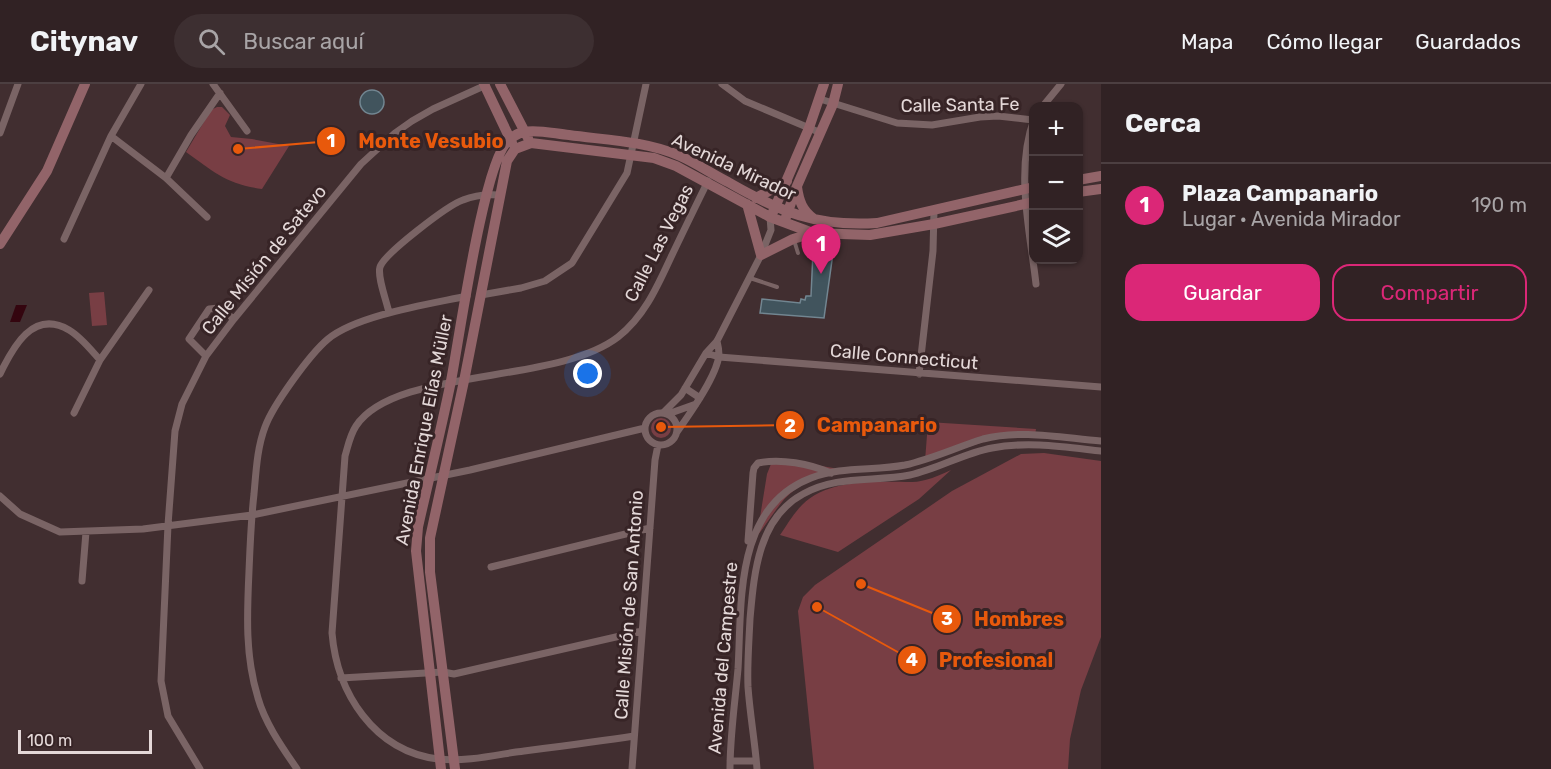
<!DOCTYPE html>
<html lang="es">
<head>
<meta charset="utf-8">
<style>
	body { margin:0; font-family:Rubik,sans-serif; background:#3d2f31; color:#f1f3f6 }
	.controls { position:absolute; right:18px; top:18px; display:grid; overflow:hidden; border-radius:12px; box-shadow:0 2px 4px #0004 }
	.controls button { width:54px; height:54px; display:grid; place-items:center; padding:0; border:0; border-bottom:2px solid #4c3f41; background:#312224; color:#f1f3f6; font:30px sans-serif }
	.scale { position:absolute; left:18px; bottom:15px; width:134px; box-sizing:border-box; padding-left:6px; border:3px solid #e4d8d8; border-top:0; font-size:16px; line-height:21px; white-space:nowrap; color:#e4d8d8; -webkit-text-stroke:4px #372426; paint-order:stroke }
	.you { position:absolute; left:588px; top:290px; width:21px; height:21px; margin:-15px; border:4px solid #fff; border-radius:50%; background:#1a73e8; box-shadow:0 0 0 9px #1a73e833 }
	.badge { display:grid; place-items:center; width:39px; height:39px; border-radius:50%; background:#db2777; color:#fff; font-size:20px; font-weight:700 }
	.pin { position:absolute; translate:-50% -50px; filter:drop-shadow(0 2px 3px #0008) }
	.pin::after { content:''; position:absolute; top:32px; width:21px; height:18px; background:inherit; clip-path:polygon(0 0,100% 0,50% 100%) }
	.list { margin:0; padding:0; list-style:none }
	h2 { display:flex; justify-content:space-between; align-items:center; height:78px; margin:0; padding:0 24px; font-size:26px }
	h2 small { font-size:20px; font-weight:400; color:#a8a4a6 }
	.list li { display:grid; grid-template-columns:39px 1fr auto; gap:18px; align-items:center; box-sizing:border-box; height:84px; padding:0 24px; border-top:2px solid #4c3f41 }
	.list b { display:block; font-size:22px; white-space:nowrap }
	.list p { margin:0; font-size:20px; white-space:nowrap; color:#a8a4a6 }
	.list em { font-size:20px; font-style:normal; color:#a8a4a6 }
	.actions { display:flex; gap:12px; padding:18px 24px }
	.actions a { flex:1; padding:14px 0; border:2px solid #db2777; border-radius:18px; text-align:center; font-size:21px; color:#db2777 }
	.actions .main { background:#db2777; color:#fff }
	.icon { flex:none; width:33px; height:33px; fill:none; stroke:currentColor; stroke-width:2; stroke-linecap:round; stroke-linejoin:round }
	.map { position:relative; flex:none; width:1101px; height:685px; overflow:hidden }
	header { display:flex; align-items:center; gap:36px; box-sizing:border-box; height:84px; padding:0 30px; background:#312224; border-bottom:2px solid #4c3f41 }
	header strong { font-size:28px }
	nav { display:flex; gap:33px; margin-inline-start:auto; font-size:21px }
	.search { width:420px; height:54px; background:#3d2f31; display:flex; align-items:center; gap:15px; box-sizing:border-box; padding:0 21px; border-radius:33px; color:#a8a4a6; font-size:22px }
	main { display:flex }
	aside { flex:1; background:#312224 }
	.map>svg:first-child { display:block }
	.green { fill:#783e44 }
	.water { fill:#34050f }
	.building { fill:#41545d; stroke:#728691; stroke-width:1.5 }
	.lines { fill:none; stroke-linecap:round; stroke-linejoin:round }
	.service { stroke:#7a6465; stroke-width:4 }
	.minor { stroke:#7a6465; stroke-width:7 }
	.secondary { stroke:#926469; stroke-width:10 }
	.labels { text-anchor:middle; stroke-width:6; stroke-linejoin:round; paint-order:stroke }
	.street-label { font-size:18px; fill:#e4d8d8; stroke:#372426 }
	.leader { fill:none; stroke:#e8590c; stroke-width:2 }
	.callout-dot { fill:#e8590c; stroke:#372426; stroke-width:2 }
	.mark-label { font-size:18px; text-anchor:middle; font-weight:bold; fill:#fff }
	.callout-label { font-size:20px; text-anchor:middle; font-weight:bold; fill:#e8590c; stroke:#372426; stroke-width:6; stroke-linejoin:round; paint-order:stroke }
</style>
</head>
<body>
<header>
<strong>Citynav</strong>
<div class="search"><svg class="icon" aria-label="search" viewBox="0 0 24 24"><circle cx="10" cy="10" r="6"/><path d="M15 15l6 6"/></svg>Buscar aquí</div>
<nav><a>Mapa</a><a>Cómo llegar</a><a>Guardados</a></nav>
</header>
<main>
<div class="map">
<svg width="1101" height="685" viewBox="0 0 1101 685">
	<rect width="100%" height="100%" fill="#412e30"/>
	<path class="green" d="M217,23h5l8,8 -5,11 6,11 21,2 37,7 -27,43c-36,-5 -48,-17 -76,-37l25,-42z
		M104,208l3,33 -15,1 -3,-33z
		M651 344a10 10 0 1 1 20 0a10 10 0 1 1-20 0Z
		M928,338l108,7 -1,7 -39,2 -71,23z
		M1044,369l57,8v176l-20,53 -11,49 -2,30h-254l-16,-158 5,-14 12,-12 137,-94 69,-37z
		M771,380h39l29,5c-20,5 -44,17 -57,33 -9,11 -16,23 -25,34l10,-62z
		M951,386l-32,29 -81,53 -58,-17c7,-10 13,-21 22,-30 27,-27 75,-23 110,-23 13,0 28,-7 39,-12z"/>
	<path class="water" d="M16,221h11l-7,17h-10z"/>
	<path class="building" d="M360 18a12 12 0 1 1 24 0a12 12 0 1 1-24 0Z
		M813,168l20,1 -9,65 -64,-5 2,-14 38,4 1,-4 4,1 1,-4h5z"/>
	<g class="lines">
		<path class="service" d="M794,156l4,13
			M750,194l27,9"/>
		<path class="minor" d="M213,0l34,47
			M722,0l23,17 76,32
			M820,15l77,24 35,2 48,-8 18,-1 35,4
			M1043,22l18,-22
			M1034,35c-19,52 -4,112 2,165
			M0,49l18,-49
			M111,52l55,42 41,39
			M166,94l25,-43 29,-42
			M64,155l47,-103 30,-52
			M481,211l40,-7 24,-7 27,-18 55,-90 19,-89
			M389,229c-2,-11 -12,-36 -9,-46 4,-13 68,-62 83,-67 12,-5 24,-6 37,-5
			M706,269l13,4 382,30
			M206,272l-17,-17 20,-30 10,-1 15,11
			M0,290c13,-27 33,-65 69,-44 12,7 22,20 31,30
			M919,290l14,-123 1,-40
			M685,304l15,10
			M74,329l26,-53 49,-70
			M663,329l18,-18 25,-42 11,-12 44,-86 10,-25 -1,-13
			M645 345a16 16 0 1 1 32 0a16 16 0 1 1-32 0Z
			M668,330l28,-10
			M677,348c12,-17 40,-56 42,-77 0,-4 -1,-10 -2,-14
			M0,412l20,18 40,18 83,-3 109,-14 218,-45 175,-42
			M748,457l5,-68 1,-5 4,-5c23,-5 52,1 73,10
			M491,483l159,-39
			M82,497l4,-49
			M341,594l102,-6 11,2 188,-43
			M634,652c-39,6 -79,11 -118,16 -25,4 -53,10 -78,7 -64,-8 -101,-66 -106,-126l13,-177c3,-10 5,-21 11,-30 39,-59 200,-41 262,-89 27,-21 40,-52 54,-82 12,-25 24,-50 36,-74
			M730,677h26
			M200,685l-32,-53 -7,-35 7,-156 7,-94 7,-27 24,-48 28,-37 127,-155 34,-31 17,-12 21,-12 53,-24
			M297,685c-15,-22 -32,-46 -39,-71 -13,-42 -11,-84 -9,-127 1,-25 2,-51 5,-77 2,-22 3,-46 11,-67 8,-22 45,-73 63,-88 29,-24 102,-35 139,-43
			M632,685l23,-309 3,-15
			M730,685c0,-33 5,-67 8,-100 4,-67 -4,-162 73,-191 30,-12 63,-7 94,-13 27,-6 52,-18 78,-26 38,-10 80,-1 118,2
			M757,685c-2,-27 -7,-54 -9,-82 -1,-22 1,-46 2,-68 4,-45 8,-101 53,-125 33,-19 71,-12 107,-19 28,-6 54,-22 82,-27 36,-7 73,-1 109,3"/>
		<path class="secondary" d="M484,0l28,59
			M500,0l28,54
			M515,65l16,-6 123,15 22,8 94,51 43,16 57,2 64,-11 100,-22
			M1078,96l23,-4
			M797,103c2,14 5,23 17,32
			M1078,108l23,-3
			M756,114l31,-17
			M747,120l14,51 32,-16 20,-6
			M773,128l36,-84 15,-44
			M786,133l11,-31 36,-82 5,-20
			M0,160l47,-73 38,-87
			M441,685l-25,-218 2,-24c11,-49 23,-97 33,-146 8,-41 33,-220 57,-240 4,-4 11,-8 16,-9 13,-3 32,2 45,3 36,5 77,6 111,21 16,7 32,18 48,26 52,30 88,45 149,41l157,-36
			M455,685l-25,-197v-34l34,-157 43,-220 8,-12"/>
	</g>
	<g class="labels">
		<g class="street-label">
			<text transform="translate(960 21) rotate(-1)" y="6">Calle Santa Fe</text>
			<text transform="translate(734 83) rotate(25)" y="6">Avenida Mirador</text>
			<text transform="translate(659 159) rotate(-63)" y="6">Calle Las Vegas</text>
			<text transform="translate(264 176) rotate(-51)" y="6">Calle Misión de Satevo</text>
			<text transform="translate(904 273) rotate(5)" y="6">Calle Connecticut</text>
			<text transform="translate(424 346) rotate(-79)" y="6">Avenida Enrique Elías Müller</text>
			<text transform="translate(629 521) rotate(-86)" y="6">Calle Misión de San Antonio</text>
			<text transform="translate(723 574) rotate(-85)" y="6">Avenida del Campestre</text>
		</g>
	</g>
	<path class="leader" d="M238 65L331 57M661 343L790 341M861 500L947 535M817 523L912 576"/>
	<g class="callout-dot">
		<circle cx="238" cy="65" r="6"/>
		<circle cx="661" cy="343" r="6"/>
		<circle cx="861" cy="500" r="6"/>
		<circle cx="817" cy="523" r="6"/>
		<circle cx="331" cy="57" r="15"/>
		<circle cx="790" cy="341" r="15"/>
		<circle cx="947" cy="535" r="15"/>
		<circle cx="912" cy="576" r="15"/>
	</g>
	<g class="mark-label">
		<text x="331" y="63">1</text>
		<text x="790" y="348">2</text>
		<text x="947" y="541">3</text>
		<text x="912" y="582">4</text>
	</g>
	<g class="callout-label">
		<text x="431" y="64">Monte Vesubio</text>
		<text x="877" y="348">Campanario</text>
		<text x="1019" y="542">Hombres</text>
		<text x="996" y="583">Profesional</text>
	</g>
</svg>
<div class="controls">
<button>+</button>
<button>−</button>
<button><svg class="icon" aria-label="layers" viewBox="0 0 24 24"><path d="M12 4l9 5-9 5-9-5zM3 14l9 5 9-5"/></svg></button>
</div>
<div class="scale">100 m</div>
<div class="you"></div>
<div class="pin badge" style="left:821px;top:190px">1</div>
</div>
<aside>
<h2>Cerca<small></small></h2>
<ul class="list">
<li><span class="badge">1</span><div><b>Plaza Campanario</b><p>Lugar · Avenida Mirador</p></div><em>190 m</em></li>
</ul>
<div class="actions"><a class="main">Guardar</a><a>Compartir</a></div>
</aside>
</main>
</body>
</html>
